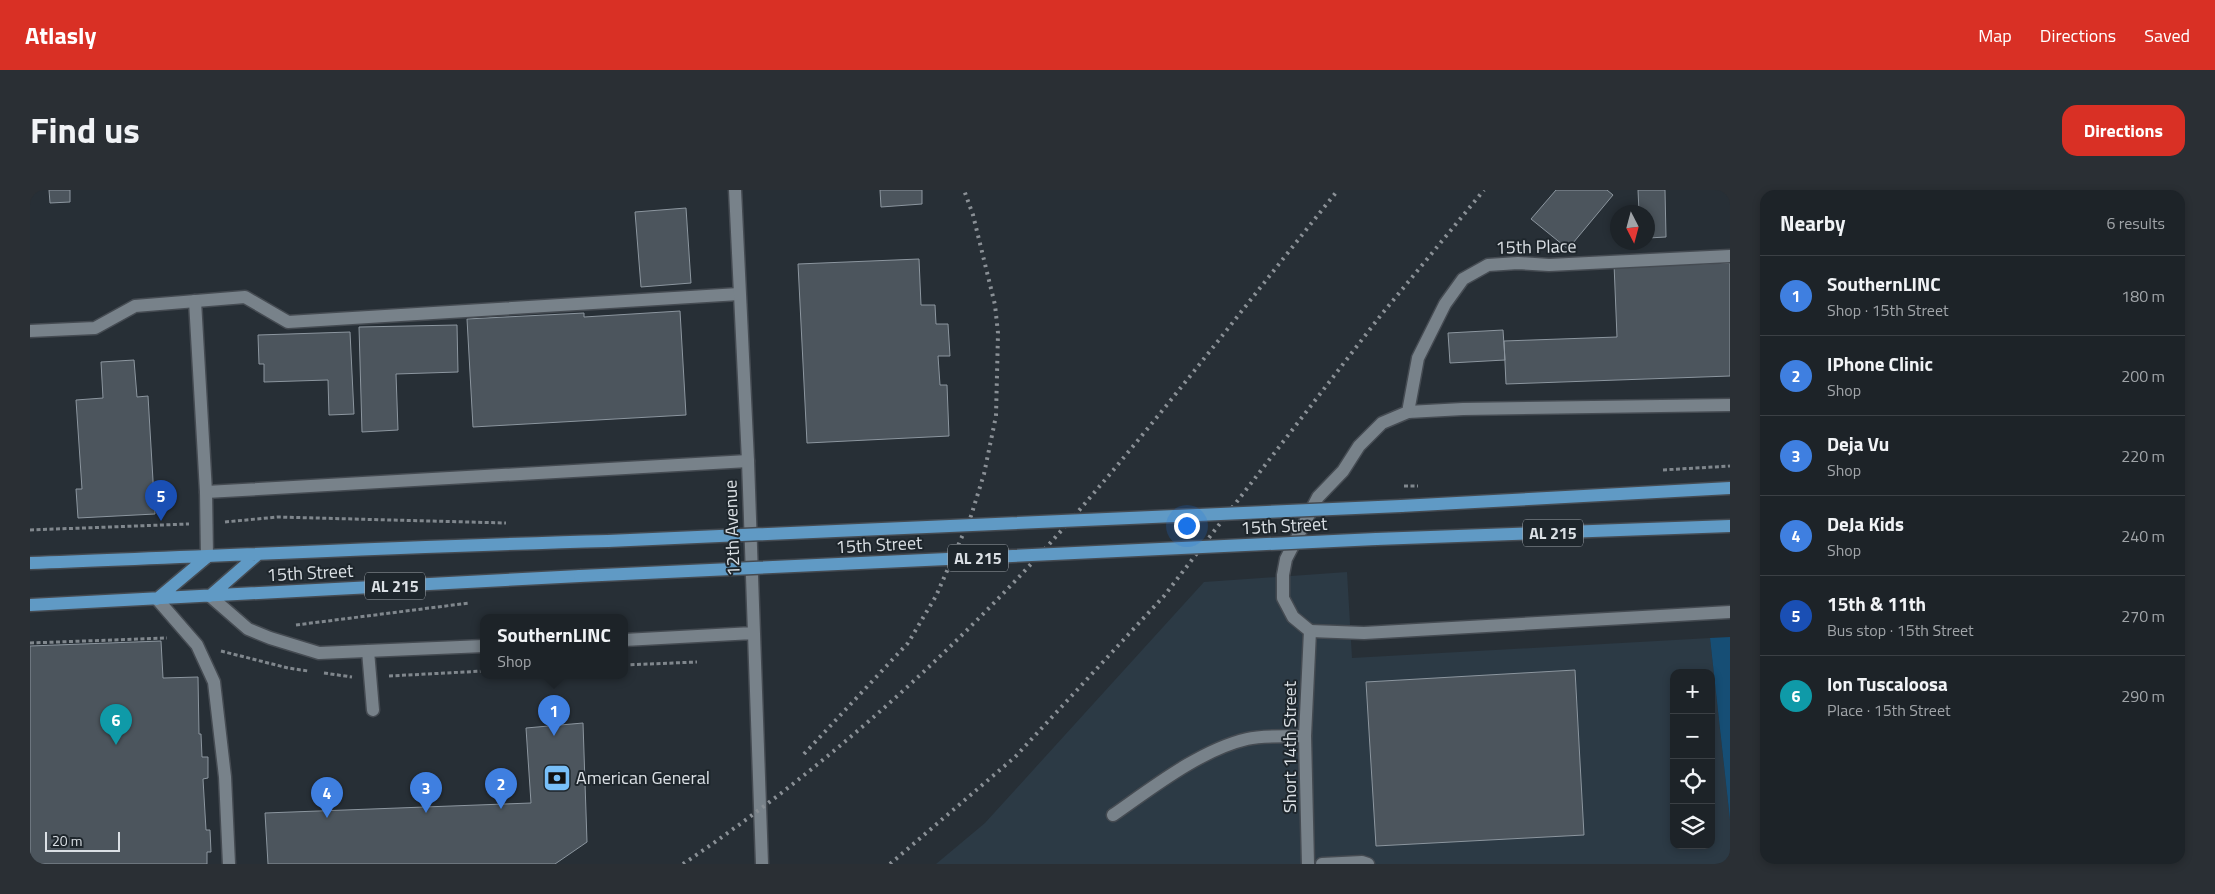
<!DOCTYPE html>
<html lang="en">
<head>
<meta charset="utf-8">
<style>
	body { margin:0; font-family:"Titillium Web",sans-serif; background:#2a2f34; color:#f1f3f6 }
	.controls { position:absolute; right:15px; bottom:15px; display:grid; overflow:hidden; border-radius:10px; box-shadow:0 2px 8px #0003 }
	.controls button { width:45px; height:45px; display:grid; place-items:center; padding:0; border:0; border-bottom:1px solid #3b4045; background:#1d2328; color:#f1f3f6; font:25px sans-serif }
	.compass { position:absolute; left:1580px; top:15px; width:45px; height:45px; border-radius:50%; background:#1d2328; box-shadow:0 2px 8px #0003; rotate:174deg }
	.scale { position:absolute; left:15px; bottom:12px; width:75px; box-sizing:border-box; padding-left:5px; border:2px solid #dbe0e5; border-top:0; font-size:14px; line-height:18px; white-space:nowrap; color:#dbe0e5; -webkit-text-stroke:4px #1e262c; paint-order:stroke }
	.you { position:absolute; left:1156px; top:335px; width:18px; height:18px; margin:-12px; border:4px solid #fff; border-radius:50%; background:#1a73e8; box-shadow:0 0 0 8px #1a73e833 }
	.badge { display:grid; place-items:center; width:32px; height:32px; border-radius:50%; background:#d93025; color:#fff; font-size:16px; font-weight:700 }
	.pin { position:absolute; translate:-50% -41px; filter:drop-shadow(0 1px 2px #0008) }
	.pin::after { content:''; position:absolute; top:26px; width:18px; height:15px; background:inherit; clip-path:polygon(0 0,100% 0,50% 100%) }
	.popup { position:absolute; left:450px; top:424px; width:148px; height:65px; box-sizing:border-box; display:grid; place-content:center; border-radius:10px; background:#1d2328; filter:drop-shadow(0 1px 4px #0005); font-size:16px; white-space:nowrap; color:#a0a4a8 }
	.popup b { font-size:19px; color:#f1f3f6 }
	.popup::after { content:''; position:absolute; left:50%; top:100%; margin-left:-10px; border:10px solid transparent; border-top-color:#1d2328 }
	.list { margin:0; padding:0; list-style:none }
	h2 { display:flex; justify-content:space-between; align-items:center; height:65px; margin:0; padding:0 20px; font-size:21px }
	h2 small { font-size:16px; font-weight:400; color:#a0a4a8 }
	.list li { display:grid; grid-template-columns:32px 1fr auto; gap:15px; align-items:center; box-sizing:border-box; height:80px; padding:0 20px; border-top:1px solid #3b4045 }
	.list b { display:block; font-size:19px; white-space:nowrap }
	.list p { margin:0; font-size:16px; white-space:nowrap; color:#a0a4a8 }
	.list em { font-size:16px; font-style:normal; color:#a0a4a8 }
	.icon { flex:none; width:28px; height:28px; fill:none; stroke:currentColor; stroke-width:2; stroke-linecap:round; stroke-linejoin:round }
	.map { position:relative; flex:none; width:1700px; height:674px; overflow:hidden; border-radius:15px }
	header { display:flex; align-items:center; gap:30px; box-sizing:border-box; height:70px; padding:0 25px; background:#d93025; color:#fff }
	header strong { font-size:24px }
	nav { display:flex; gap:28px; margin-inline-start:auto; font-size:18px }
	.intro { display:flex; align-items:center; justify-content:space-between; box-sizing:border-box; height:120px; padding:0 30px }
	h1 { margin:0; font-size:35px }
	.button { padding:12px 22px; border-radius:15px; background:#d93025; color:#fff; font-size:18px; font-weight:700 }
	main { display:flex; gap:30px; padding:0 30px }
	aside { flex:1; background:#1d2328; border-radius:15px; box-shadow:0 2px 8px #0003 }
	.map>svg:first-child { display:block }
	.built { fill:#2c3a45; fill-rule:evenodd }
	.green { fill:#164e75 }
	.building { fill:#4c555d; stroke:#8c969f }
	.lines { fill:none; stroke-linecap:round; stroke-linejoin:round }
	.lane-casing { stroke:#454b52; stroke-width:15 }
	.street-casing { stroke:#454b52; stroke-width:15 }
	.primary-casing { stroke:#454b52; stroke-width:15 }
	.path { stroke:#80878d; stroke-width:3; stroke-dasharray:4 2.5; stroke-linecap:butt }
	.lane { stroke:#78828a; stroke-width:12 }
	.street { stroke:#78828a; stroke-width:12 }
	.primary { stroke:#609ac5; stroke-width:12 }
	.rail { stroke:#8a9096; stroke-width:4; stroke-dasharray:2.5 5; stroke-linecap:butt }
	.primary-bridge-casing { stroke:#454b52; stroke-width:15; stroke-linecap:butt }
	.path-bridge { stroke:#80878d; stroke-width:3; stroke-dasharray:4 2.5; stroke-linecap:butt }
	.primary-bridge { stroke:#609ac5; stroke-width:12 }
	.labels { text-anchor:middle; stroke-width:4; stroke-linejoin:round; paint-order:stroke }
	.shield { fill:#1e262c; stroke:#a2a8ae; stroke-width:1 }
	.shield-label { font-size:16px; font-weight:bold; fill:#dbe0e5 }
	.street-label { font-size:18px; fill:#dbe0e5; stroke:#1e262c }
	.poi-label { font-size:18px; fill:#dbe0e5; stroke:#1e262c; text-anchor:start }
</style>
</head>
<body>
<header>
<strong>Atlasly</strong>
<nav><a>Map</a><a>Directions</a><a>Saved</a></nav>
</header>
<div class="intro"><h1>Find us</h1><a class="button">Directions</a></div>
<main>
<div class="map">
<svg width="1700" height="674" viewBox="0 0 1700 674">
	<rect width="100%" height="100%" fill="#272f36"/>
	<path class="built" d="M1317,382l5,86 358,-20 20,182v44h-794l49,-41 219,-241zM1644,483h37v172h-37z"/>
	<path class="green" d="M1700,447v183l-20,-182z"/>
	<path class="building" d="M19,0h21v12l-20,1z
		M850,0h42v14l-41,3z
		M1526,0h51l6,5 -45,54 -37,-30z
		M1608,0h27l1,47 -18,1v-26h-9z
		M656,18l5,75 -50,4 -6,-75z
		M889,69l2,46h14l1,19h12l2,32h-12l2,29h7l2,51 -142,7 -9,-179z
		M1665,71l1,3 34,-1v113l-224,8 -2,-43 113,-4 -3,-73z
		M650,121l6,104 -213,12 -6,-108 117,-6v4z
		M427,135l1,47 -62,2 2,56 -36,2 -3,-105z
		M1473,140l2,30 -55,3 -2,-30z
		M320,142l4,82 -25,1 -1,-35 -64,2v-18h-5l-1,-29z
		M104,170l3,37 11,-1 7,118 -77,4 -2,-29h6l-6,-89 27,-2 -2,-36z
		M131,451l2,37 35,-1 1,57h2l1,23h6v21l-5,1 3,51h4l1,22h-4v12h-177v-218z
		M1545,480l9,165 -208,11 -10,-164z
		M553,533l4,119 -32,22h-287l-3,-51 266,-10 -5,-75z"/>
	<g class="lines">
		<g class="lane-casing">
			<path id="lane" d="M0,141l65,-3 40,-22 110,-9 43,25 451,-28
				M1378,222l55,-3 267,-4
				M176,302l542,-31
				M127,409l40,46 17,37 11,95 4,87
				M1280,441l54,2 366,-21
				M338,461l5,59
				M1083,625c39,-27 87,-65 134,-76 18,-4 40,-2 58,-3"/>
		</g>
		<g class="street-casing">
			<path id="street" d="M705,0l13,271 14,403
				M165,111l11,191 1,65
				M180,406l38,33 22,9 49,15 165,-7
				M594,450l129,-7
				M1278,674l-3,-128 5,-105 -17,-14 -10,-19v-23l3,-16 32,-62 25,-26 16,-25 23,-23 26,-11 10,-54 27,-54 18,-25 25,-14 30,-2 31,2 181,-9
				M1292,674l40,-2 6,2"/>
		</g>
		<g class="primary-casing">
			<path id="primary" d="M1371,316l329,-18
				M1346,349l354,-13
				M0,373c193,-7 385,-17 578,-22
				M180,406l47,-41
				M127,409l50,-42
				M0,415l550,-29"/>
		</g>
		<path class="path" d="M1633,280l67,-4
			M195,332l52,-5 229,6
			M0,340l159,-6
			M266,435l173,-22
			M0,453l137,-5
			M191,461l67,17 20,3
			M594,475l73,-3
			M294,483l28,4
			M359,486l95,-5"/>
		<use href="#lane" class="lane"/>
		<use href="#street" class="street"/>
		<use href="#primary" class="primary"/>
		<path class="rail" d="M774,564l104,-111 28,-47 35,-80 13,-42 12,-58 2,-83 -3,-28 -22,-90 -9,-25
			M653,674c143,-96 279,-219 392,-349 91,-105 176,-217 263,-325
			M860,674l125,-107 149,-161 217,-281 103,-125"/>
		<g class="primary-bridge-casing">
			<path id="primary-bridge" d="M578,351l793,-35
				M550,386l796,-37"/>
		</g>
		<path class="path-bridge" d="M1374,296h14"/>
		<use href="#primary-bridge" class="primary-bridge"/>
	</g>
	<defs>
		<g id="bank-square" transform="scale(1.4375)"><rect x="-9" y="-9" width="18" height="18" rx="4" fill="#78bff8" stroke="#1e262c"/><path d="M-6-4H6V4H-6ZM0-2.3a2.3 2.3 0 1 0 0 4.6a2.3 2.3 0 1 0 0-4.6Z" fill="#111"/></g>
	</defs>
	<g fill-rule="evenodd">
		<use href="#bank-square" x="527" y="588"/>
	</g>
	<g class="labels">
		<g class="shield">
			<rect x="1493" y="329.5" width="60" height="27" rx="4"/>
			<rect x="918" y="354.5" width="60" height="27" rx="4"/>
			<rect x="335" y="382.5" width="60" height="27" rx="4"/>
		</g>
		<g class="shield-label">
			<text x="1523" y="349">AL 215</text>
			<text x="948" y="374">AL 215</text>
			<text x="365" y="402">AL 215</text>
		</g>
		<g class="street-label">
			<text transform="translate(1506 57) rotate(-1)" y="6">15th Place</text>
			<text transform="translate(1254 336) rotate(-3)" y="6">15th Street</text>
			<text transform="translate(702 338) rotate(-92)" y="6">12th Avenue</text>
			<text transform="translate(849 355) rotate(-3)" y="6">15th Street</text>
			<text transform="translate(280 383) rotate(-3)" y="6">15th Street</text>
			<text transform="translate(1260 557) rotate(-90)" y="6">Short 14th Street</text>
		</g>
		<g class="poi-label">
			<text x="546" y="594">American General</text>
		</g>
	</g>
</svg>
<div class="controls">
<button>+</button>
<button>−</button>
<button><svg class="icon" aria-label="locate" viewBox="0 0 24 24"><circle cx="12" cy="12" r="6"/><path d="M12 2v4M12 18v4M2 12h4M18 12h4"/></svg></button>
<button><svg class="icon" aria-label="layers" viewBox="0 0 24 24"><path d="M12 4l9 5-9 5-9-5zM3 14l9 5 9-5"/></svg></button>
</div>
<svg class="compass" viewBox="-18 -18 36 36"><path d="M0-13l5 13h-10z" fill="#e53935"/><path d="M0 13l5-13h-10z" fill="#a0a4a8"/></svg>
<div class="scale">20 m</div>
<div class="you"></div>
<div class="pin badge" style="left:524px;top:546px;background:#3f7fe0">1</div>
<div class="popup"><b>SouthernLINC</b>Shop</div>
<div class="pin badge" style="left:471px;top:619px;background:#3f7fe0">2</div>
<div class="pin badge" style="left:396px;top:623px;background:#3f7fe0">3</div>
<div class="pin badge" style="left:297px;top:628px;background:#3f7fe0">4</div>
<div class="pin badge" style="left:131px;top:331px;background:#1a4fb4">5</div>
<div class="pin badge" style="left:86px;top:555px;background:#0f9aa8">6</div>
</div>
<aside>
<h2>Nearby<small>6 results</small></h2>
<ul class="list">
<li><span class="badge" style="background:#3f7fe0">1</span><div><b>SouthernLINC</b><p>Shop · 15th Street</p></div><em>180 m</em></li>
<li><span class="badge" style="background:#3f7fe0">2</span><div><b>IPhone Clinic</b><p>Shop</p></div><em>200 m</em></li>
<li><span class="badge" style="background:#3f7fe0">3</span><div><b>Deja Vu</b><p>Shop</p></div><em>220 m</em></li>
<li><span class="badge" style="background:#3f7fe0">4</span><div><b>DeJa Kids</b><p>Shop</p></div><em>240 m</em></li>
<li><span class="badge" style="background:#1a4fb4">5</span><div><b>15th &amp; 11th</b><p>Bus stop · 15th Street</p></div><em>270 m</em></li>
<li><span class="badge" style="background:#0f9aa8">6</span><div><b>Ion Tuscaloosa</b><p>Place · 15th Street</p></div><em>290 m</em></li>
</ul>
</aside>
</main>
</body>
</html>
